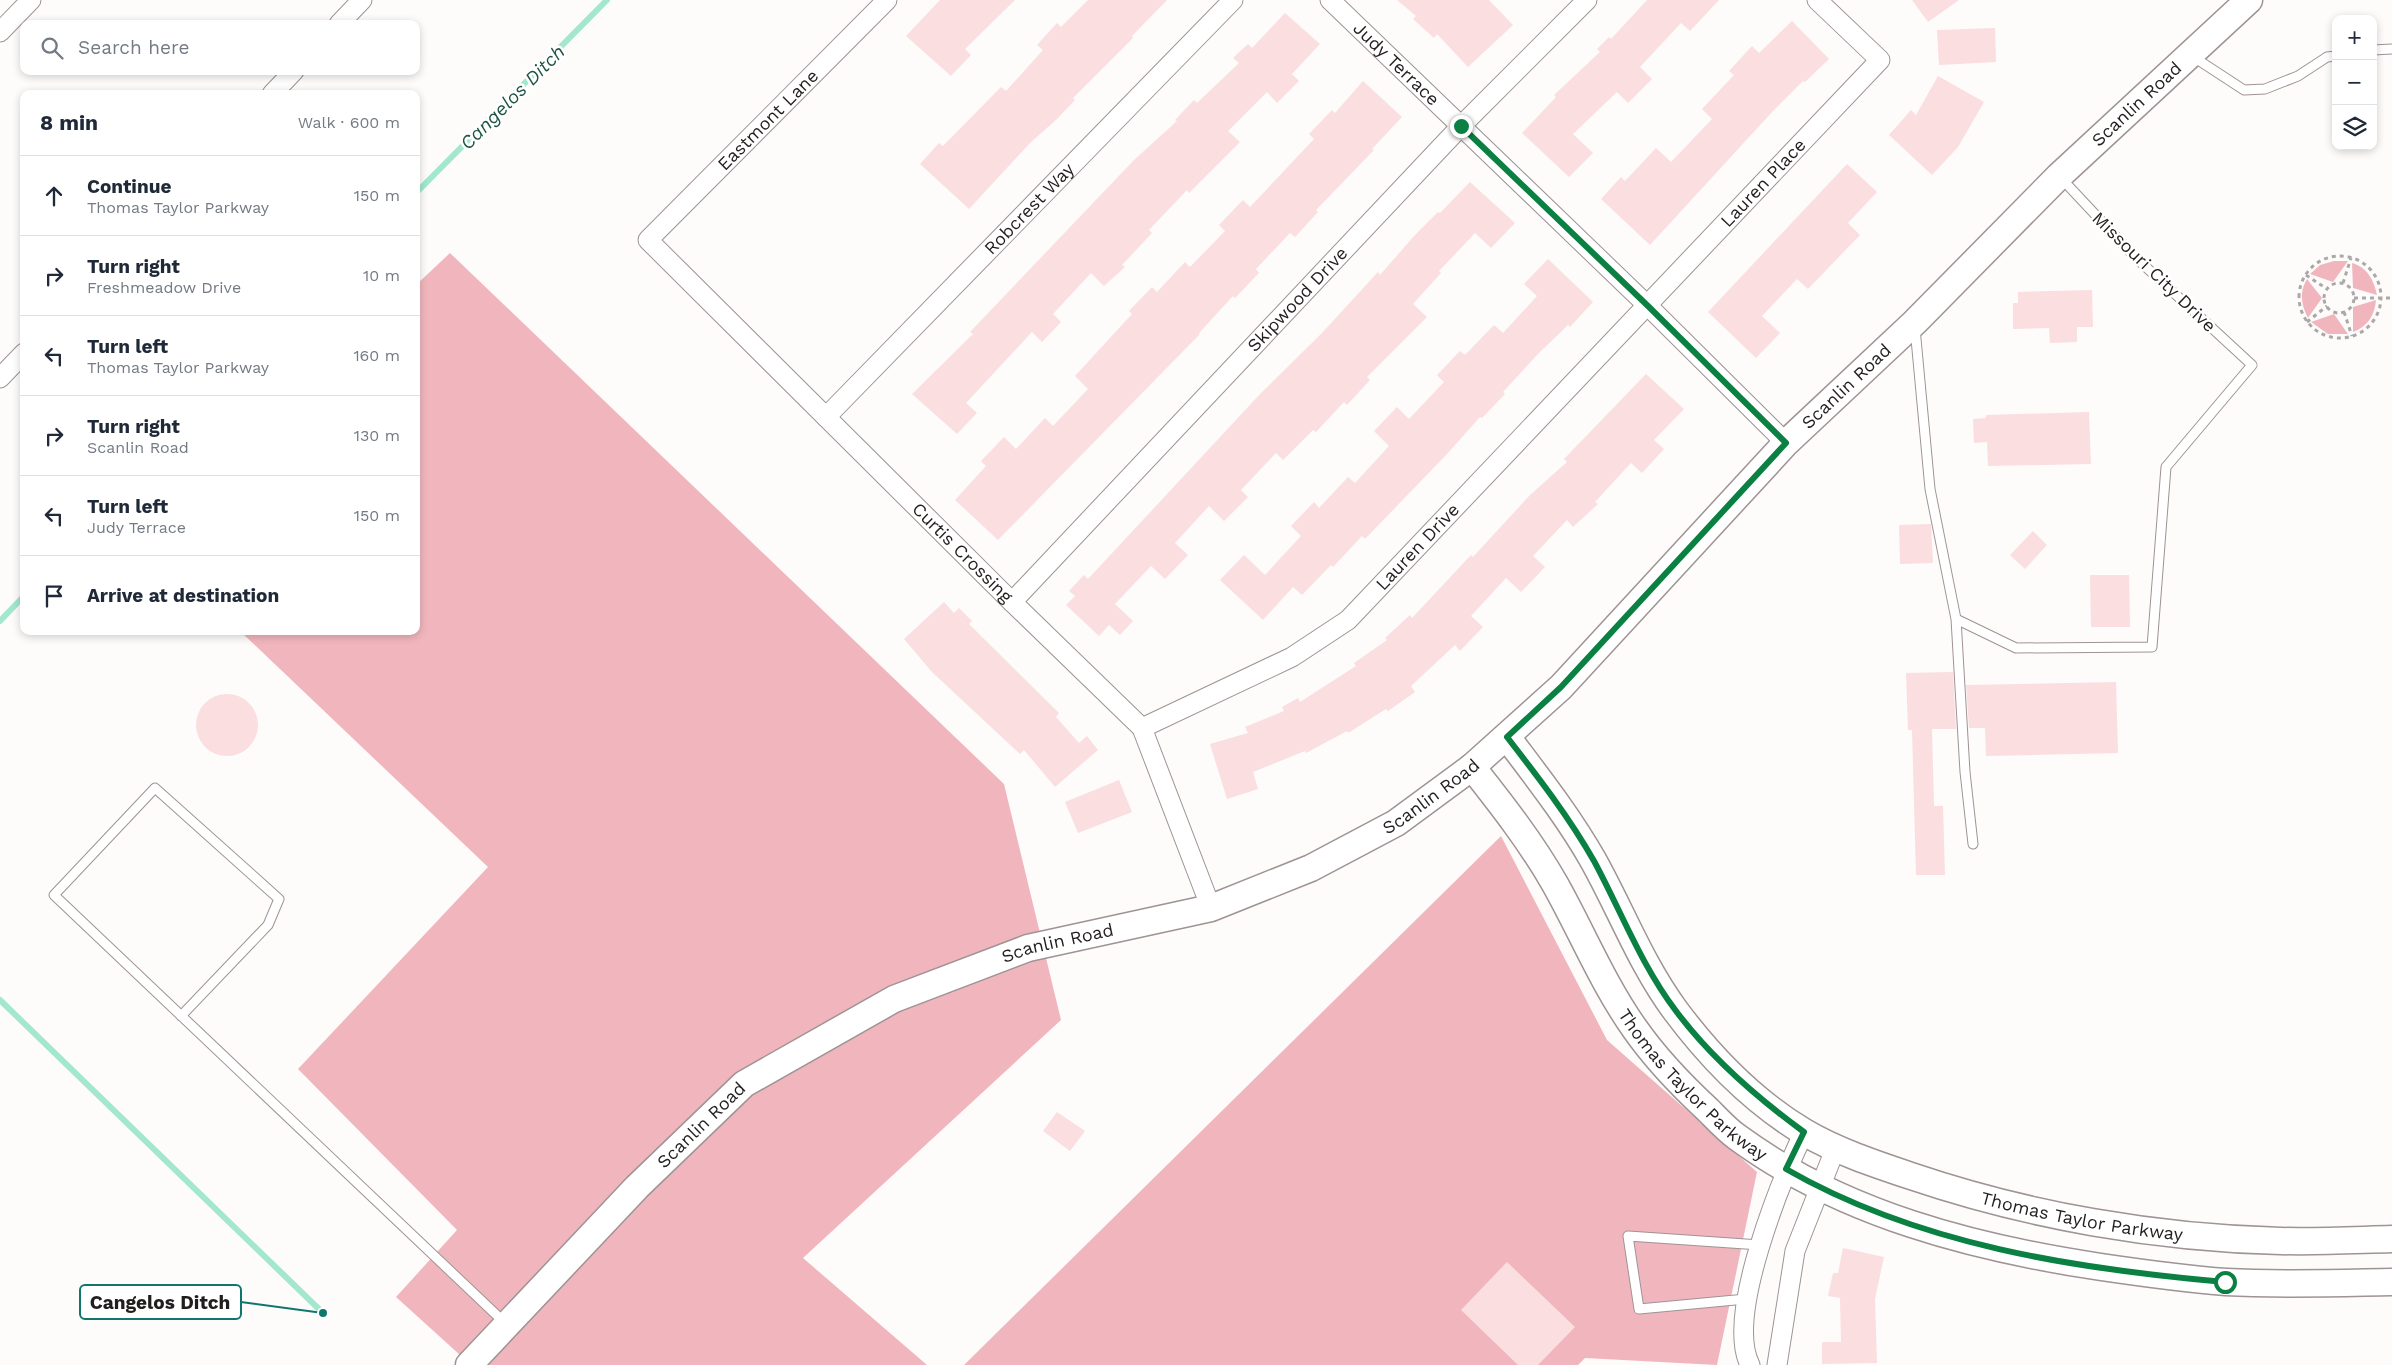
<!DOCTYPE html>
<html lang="en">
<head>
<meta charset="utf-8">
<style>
	body { margin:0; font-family:"Work Sans",sans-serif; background:#f6f6f7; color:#1f2937 }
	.controls { position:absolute; right:15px; top:15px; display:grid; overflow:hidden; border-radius:10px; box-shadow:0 2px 8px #0003 }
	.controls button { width:45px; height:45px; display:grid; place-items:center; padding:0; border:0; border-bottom:1px solid #e0e1e3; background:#fff; color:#1f2937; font:25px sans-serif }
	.stop { position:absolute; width:15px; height:15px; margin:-11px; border:4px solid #0b8043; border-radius:50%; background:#fff }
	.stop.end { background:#0b8043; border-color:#fff; box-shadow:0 1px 5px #0008 }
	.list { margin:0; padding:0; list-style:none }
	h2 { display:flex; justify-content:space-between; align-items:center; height:65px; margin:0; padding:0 20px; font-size:21px }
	h2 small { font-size:16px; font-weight:400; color:#747a83 }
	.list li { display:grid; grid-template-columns:32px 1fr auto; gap:15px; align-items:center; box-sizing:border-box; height:80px; padding:0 20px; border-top:1px solid #e0e1e3 }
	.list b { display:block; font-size:19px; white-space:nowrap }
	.list p { margin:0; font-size:16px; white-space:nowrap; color:#747a83 }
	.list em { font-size:16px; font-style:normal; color:#747a83 }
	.icon { flex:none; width:28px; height:28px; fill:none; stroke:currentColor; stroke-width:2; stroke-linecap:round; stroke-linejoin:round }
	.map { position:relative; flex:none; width:2392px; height:1365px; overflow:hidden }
	.search { position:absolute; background:#fff; box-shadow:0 2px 8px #0003; left:20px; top:20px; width:400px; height:55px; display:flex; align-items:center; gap:12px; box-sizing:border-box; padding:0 18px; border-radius:10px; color:#747a83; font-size:19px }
	.panel { position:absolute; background:#fff; box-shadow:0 2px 8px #0003; left:20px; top:90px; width:400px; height:545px; border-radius:10px }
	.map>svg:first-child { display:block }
	.green { fill:#f1b6bd }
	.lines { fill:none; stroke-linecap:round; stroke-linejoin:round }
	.stream { stroke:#a2e7ce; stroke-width:6 }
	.building { fill:#fadee0 }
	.lane-casing { stroke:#9f9394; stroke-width:11 }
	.street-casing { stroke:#9f9394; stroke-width:21 }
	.secondary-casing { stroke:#9f9394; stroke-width:29 }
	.path { stroke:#aba8a8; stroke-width:3; stroke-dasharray:4 4; stroke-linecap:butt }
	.lane { stroke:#fff; stroke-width:9 }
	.street { stroke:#fff; stroke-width:19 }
	.secondary { stroke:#fff; stroke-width:26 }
	.route { stroke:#0b8043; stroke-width:6 }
	.labels { text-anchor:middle; stroke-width:5; stroke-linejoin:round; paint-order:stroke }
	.street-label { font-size:18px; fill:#221e1e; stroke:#fff }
	.water-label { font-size:19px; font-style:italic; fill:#1d5444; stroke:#fff }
	.leader { fill:none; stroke:#0f766e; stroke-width:2 }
	.callout-dot { fill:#0f766e; stroke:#fff; stroke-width:2 }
	.callout { fill:#fff; stroke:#0f766e; stroke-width:2 }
	.callout-label { font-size:19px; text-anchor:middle; font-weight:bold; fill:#221e1e }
</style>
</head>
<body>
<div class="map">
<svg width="2392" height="1365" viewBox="0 0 2392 1365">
	<rect width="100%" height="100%" fill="#fefbfb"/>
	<path class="green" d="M450,253l554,531 57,236 -258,238 124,107h-456l-75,-68 61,-67 -159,-161 190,-202 -248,-236h176v-346z
		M2334,261h14l-15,21 -23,-8 10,-9z
		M2352,263c15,4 22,17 25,32l-24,-7z
		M2307,279l15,19 -14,20c-7,-13 -9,-26 -1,-39z
		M2376,300c-1,14 -8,27 -23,32v-25z
		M2334,314l14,20h-20l-17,-12z
		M1501,836l106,204 150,132 -40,193 -132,-7 -7,7h-614z"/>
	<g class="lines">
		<path class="stream" d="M416,193l191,-193
			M0,621l24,-25
			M0,1000l323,313"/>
	</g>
	<path class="building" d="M940,0h75l-50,49 6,6 -20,21 -45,-40z
		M1088,0h79l-35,36 1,2 -60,60 2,2 -18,19 -27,24 -61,66 -49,-45 19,-21 4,3 58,-59 5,4 37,-41 -6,-5 20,-22 4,4z
		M1397,0h92l24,25 -45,42 -31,-33 -3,4 -21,-19 3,-3z
		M1647,0h72l-29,31 -9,-8 -41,44 12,12 -24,24 -11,-11 -44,42 20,19 -24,24 -47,-44 34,-36 -2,-2 46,-43 -3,-3 12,-12 2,2z
		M1912,0h47l-31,22z
		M1285,13l35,31 -28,30 7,7 -22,22 -10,-11 -39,39 12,11 -51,51 -2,-3 -38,40 3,3 -30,32 3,2 -21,19 -13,-13 -38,41 8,8 -19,20 -10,-10 -66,71 11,10 -20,21 -45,-40 61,-60 -3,-2 164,-172 43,-39 -2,-1 19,-20 3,3 42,-40 -6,-5 15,-14 4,4z
		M1792,21l37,38 -24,23 -2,-1 -30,30 -123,134 -49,-46 20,-22 4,4 31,-33 15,14 41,-43 -10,-10 32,-34 -5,-4 23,-25 7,7z
		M1995,28l1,34 -57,3 -2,-35z
		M1938,76l46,26 -26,45 -26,28 -43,-40 22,-25 5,5z
		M1363,81l39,36 -30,32 2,1 -58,60 2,2 -23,25 -5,-4 -34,36 3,4 -24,25 -2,-2 -34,37 1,1 -202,206 -43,-40 31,-34 -5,-5 23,-24 12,12 29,-31 8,8 35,-37 -13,-13 57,-62 -3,-3 23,-24 5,5 28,-30 5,5 35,-36 -6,-6 24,-25 7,7 64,-68 -5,-5 23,-24 3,3z
		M1847,164l30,28 -29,31 12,12 -52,54 -11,-10 -35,37 18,17 -24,25 -48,-46z
		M1470,182l45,41 -24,25 -16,-15 -36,38 2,2 -28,31 14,13 -60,60 3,3 -23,25 -3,-3 -28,30 -3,-2 -30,30 -7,-7 -35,37 7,7 -24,24 -15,-15 -34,37 13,12 -23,24 -14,-13 -36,38 18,17 -13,14 -11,-10 -10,11 -33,-31 9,-9 -6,-5 15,-16 4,4 173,-186 60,-59 57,-62 2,3 34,-39 24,-24 2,1z
		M1548,259l45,43 -23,25 -2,-2 -31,30 -34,37 2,2 -23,24 -2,-1 -33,37 -82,85 -3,-3 -29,31 -2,-2 -29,30 -9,-8 -30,33 -43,-40 24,-25 21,20 36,-39 -10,-10 23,-24 5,6 29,-31 7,6 34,-37 -15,-15 23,-24 12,12 35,-37 -7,-7 23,-24 5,4 29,-30 9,8 34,-37 -13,-12z
		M2092,290l1,37h-16v15l-27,1 -1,-15 -36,1v-26h5v-11z
		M1646,374l38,35 -30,31 10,9 -22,24 -11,-10 -36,39 3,2 -25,23 -6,-7 -34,36 12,11 -24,25 -15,-14 -35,38 12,11 -23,24 -5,-6 -44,41 4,6 -27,19 -2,-2 -38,24 -1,-2 -41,22 -1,-2 -52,21 5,17 -31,10 -17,-55 38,-11 -3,-6 39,-16 -2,-4 16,-9 2,4 56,-36 -2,-3 33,-23 -2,-2 25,-23 2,3 59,-63 2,2 57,-62 37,-33 -3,-3z
		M2089,412l2,52 -103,2 -1,-24 -13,1 -1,-24 13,-1v-3z
		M1931,524l2,39 -33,1 -1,-39z
		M2033,531l14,14 -22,24 -15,-14z
		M2090,575h39l1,52h-39z
		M944,602l10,11 5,-5 13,13 -3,3 90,89 -3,4 23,26 8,-7 11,14 -43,37 -31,-37 -4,4 -88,-82 -28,-33z
		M1953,672l3,57h-24l2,77h9l2,69h-29l-4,-145h-4l-2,-57z
		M2116,682l2,71 -132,3 -1,-28h-16l-3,-43z
		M196 725a31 31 0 1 1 62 0a31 31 0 1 1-62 0Z
		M1119,780l13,32 -54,21 -13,-31z
		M1057,1112l28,19 -15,20 -27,-20z
		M1843,1248l41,9 -9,42 2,64 -55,1v-22h19l-1,-44 -12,-2 5,-23h5z
		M1507,1262l68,65 -37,38h-20l-57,-55z"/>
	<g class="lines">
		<g class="lane-casing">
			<path id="lane" d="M2373,50l19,-1
				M2192,56l52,34 21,-1 33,-13 29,-19 9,-1
				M1915,328l15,161 26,130 9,153 8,72
				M1956,619l60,29 136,-1 14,-180 86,-102 -117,-108 -74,-79
				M181,1016l87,-91 11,-26 -124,-111 -101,107 451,428
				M1746,1299l-107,10 -11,-73 132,9"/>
		</g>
		<g class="street-casing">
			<g id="street">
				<path id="s1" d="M887,0l-239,240 364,362 130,126 69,180"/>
				<path id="s2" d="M1330,0l318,306 138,137"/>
				<path d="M339,24l23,-24"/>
				<path d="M0,32l31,-32"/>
				<path d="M272,94l22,-23"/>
				<path d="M0,378l24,-25"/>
				<path id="s3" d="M826,417l407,-417"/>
				<path id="s4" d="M1012,602l449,-476 126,-126"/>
				<path id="s5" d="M1142,728l150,-71 56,-37 532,-560 -63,-60"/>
				<path d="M1750,1365c-25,-49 31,-184 54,-233"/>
				<path d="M1777,1365l18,-114 41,-104"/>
			</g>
		</g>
		<g class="secondary-casing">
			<g id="secondary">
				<path id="s6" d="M1507,737c30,40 61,79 86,123 28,50 48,104 82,150 35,47 79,92 129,122 32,19 71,32 107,44 118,40 246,62 370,65 37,1 74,-1 111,-2"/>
				<path id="s7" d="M1472,767c30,38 59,75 83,117 27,48 48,100 80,145 21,30 46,56 73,81 9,9 19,20 29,27 105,77 237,111 364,130 41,6 83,12 125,15 55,3 111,1 166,0"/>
				<path id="s8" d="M469,1365l168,-178 107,-103 150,-85 134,-51 183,-40 100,-40 85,-45 76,-56 89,-80 225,-244 129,-121 144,-146 190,-176"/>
			</g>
		</g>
		<path class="path" d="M2299 297a41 41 0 1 1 82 0a41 41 0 1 1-82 0Z
			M2306,275l21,14
			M2343,283l8,-25
			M2324 298a15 15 0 1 1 30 0a15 15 0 1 1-30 0Z
			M2354,298h38
			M2344,312l8,24
			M2307,322l20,-16"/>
		<use href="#lane" class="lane"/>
		<use href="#street" class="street"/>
		<use href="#secondary" class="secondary"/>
	</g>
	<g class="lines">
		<path class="route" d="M1461,126l187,180 138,137 -225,244 -54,50c31,40 62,80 87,124 27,50 47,104 82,150 36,48 80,86 128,121l-18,37c132,76 290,100 439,113"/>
	</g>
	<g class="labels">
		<g class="street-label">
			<text dy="6" stroke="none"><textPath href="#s2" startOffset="92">Judy Terrace</textPath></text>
			<text dy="6" stroke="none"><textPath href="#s8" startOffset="2134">Scanlin Road</textPath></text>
			<text transform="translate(768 120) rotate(-45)" y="6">Eastmont Lane</text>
			<text dy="6" stroke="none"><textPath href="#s5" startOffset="836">Lauren Place</textPath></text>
			<text dy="6" stroke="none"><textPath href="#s3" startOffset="291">Robcrest Way</textPath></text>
			<text transform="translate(2154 272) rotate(44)" y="6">Missouri City Drive</text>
			<text dy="6" stroke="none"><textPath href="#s4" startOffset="416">Skipwood Drive</textPath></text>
			<text dy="6" stroke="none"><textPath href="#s8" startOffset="1729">Scanlin Road</textPath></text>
			<text dy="6" stroke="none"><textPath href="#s5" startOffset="334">Lauren Drive</textPath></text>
			<text dy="6" stroke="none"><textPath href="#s1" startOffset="782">Curtis Crossing</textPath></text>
			<text dy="6" stroke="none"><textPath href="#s8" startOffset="1144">Scanlin Road</textPath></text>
			<text dy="6" stroke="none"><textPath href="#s8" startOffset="739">Scanlin Road</textPath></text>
			<text dy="6" stroke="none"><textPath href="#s7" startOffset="390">Thomas Taylor Parkway</textPath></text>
			<text dy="6" stroke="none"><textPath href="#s8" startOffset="334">Scanlin Road</textPath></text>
			<text dy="6" stroke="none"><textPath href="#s6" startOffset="792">Thomas Taylor Parkway</textPath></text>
		</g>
		<g class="water-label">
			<text transform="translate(512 97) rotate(-45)" y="7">Cangelos Ditch</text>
		</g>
	</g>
	<path class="leader" d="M323 1313L241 1302"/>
	<circle class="callout-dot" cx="323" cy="1313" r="5"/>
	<rect class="callout" x="80" y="1285" width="161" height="34" rx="5"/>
	<g class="callout-label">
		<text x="160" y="1309">Cangelos Ditch</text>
	</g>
</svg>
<div class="controls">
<button>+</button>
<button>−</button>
<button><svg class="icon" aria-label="layers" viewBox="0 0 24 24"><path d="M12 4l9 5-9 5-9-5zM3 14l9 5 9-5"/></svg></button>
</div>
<div class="stop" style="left:2225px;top:1282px"></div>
<div class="stop end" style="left:1461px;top:126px"></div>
<div class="search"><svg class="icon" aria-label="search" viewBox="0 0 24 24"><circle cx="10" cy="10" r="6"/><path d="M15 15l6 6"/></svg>Search here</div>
<section class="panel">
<h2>8 min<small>Walk · 600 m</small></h2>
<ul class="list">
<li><svg class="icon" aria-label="ahead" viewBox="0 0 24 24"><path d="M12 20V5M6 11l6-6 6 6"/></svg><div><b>Continue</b><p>Thomas Taylor Parkway</p></div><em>150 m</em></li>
<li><svg class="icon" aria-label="right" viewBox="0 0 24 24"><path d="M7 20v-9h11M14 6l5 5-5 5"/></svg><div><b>Turn right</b><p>Freshmeadow Drive</p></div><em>10 m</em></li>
<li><svg class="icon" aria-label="left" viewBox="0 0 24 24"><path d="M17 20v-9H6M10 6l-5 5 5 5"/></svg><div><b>Turn left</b><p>Thomas Taylor Parkway</p></div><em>160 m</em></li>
<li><svg class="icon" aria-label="right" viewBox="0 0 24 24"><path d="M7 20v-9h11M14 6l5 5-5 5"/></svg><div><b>Turn right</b><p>Scanlin Road</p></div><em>130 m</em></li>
<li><svg class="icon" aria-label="left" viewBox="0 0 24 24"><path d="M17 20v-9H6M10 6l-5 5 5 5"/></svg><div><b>Turn left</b><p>Judy Terrace</p></div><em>150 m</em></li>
<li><svg class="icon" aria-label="arrive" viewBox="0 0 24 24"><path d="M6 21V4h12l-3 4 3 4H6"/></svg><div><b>Arrive at destination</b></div></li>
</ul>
</section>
</div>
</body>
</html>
